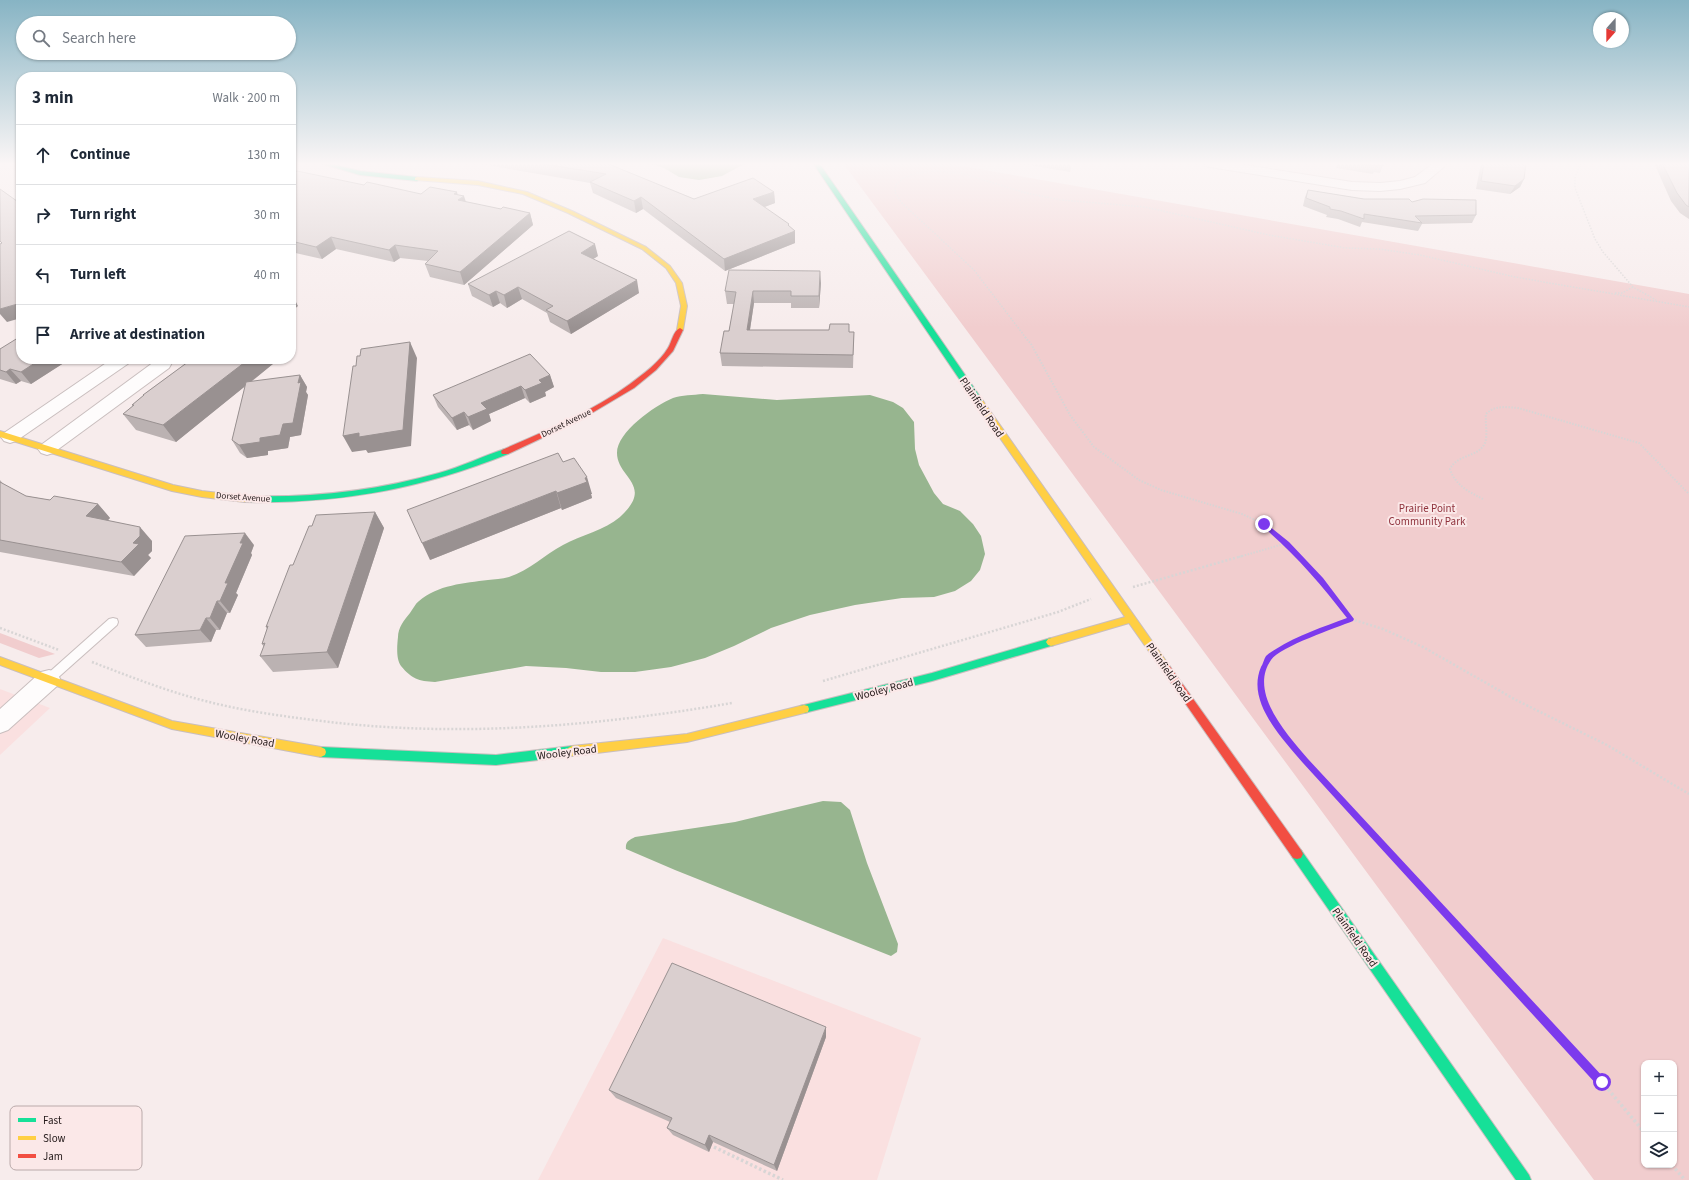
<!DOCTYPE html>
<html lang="en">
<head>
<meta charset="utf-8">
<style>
	body { margin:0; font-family:"Source Sans 3",sans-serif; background:#f2f2f3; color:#1f2937 }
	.controls { position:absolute; right:12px; bottom:12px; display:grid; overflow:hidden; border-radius:8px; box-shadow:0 1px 3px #0004 }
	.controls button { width:36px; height:36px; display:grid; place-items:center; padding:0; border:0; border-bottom:1px solid #e0e1e3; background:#fff; color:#1f2937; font:20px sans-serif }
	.compass { position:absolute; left:1593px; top:12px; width:36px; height:36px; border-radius:50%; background:#fff; box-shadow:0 1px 3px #0004; rotate:201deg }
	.stop { position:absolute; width:12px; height:12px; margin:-9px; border:3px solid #7c3aed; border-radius:50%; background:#fff }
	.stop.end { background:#7c3aed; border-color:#fff; box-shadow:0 1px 4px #0008 }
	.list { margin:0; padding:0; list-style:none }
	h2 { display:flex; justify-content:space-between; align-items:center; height:52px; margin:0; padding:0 16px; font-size:17px }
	h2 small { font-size:13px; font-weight:400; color:#747a83 }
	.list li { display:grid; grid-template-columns:26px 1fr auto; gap:12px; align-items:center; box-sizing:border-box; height:60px; padding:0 16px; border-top:1px solid #e0e1e3 }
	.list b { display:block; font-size:15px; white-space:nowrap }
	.list em { font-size:13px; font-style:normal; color:#747a83 }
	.icon { flex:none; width:22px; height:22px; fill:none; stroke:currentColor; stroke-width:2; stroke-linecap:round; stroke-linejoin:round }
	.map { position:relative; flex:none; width:1689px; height:1180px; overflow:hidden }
	.search { position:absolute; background:#fff; box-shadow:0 1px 3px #0004; left:16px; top:16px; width:280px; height:44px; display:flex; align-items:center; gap:10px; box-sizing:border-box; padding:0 14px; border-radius:22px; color:#747a83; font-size:15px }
	.panel { position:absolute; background:#fff; box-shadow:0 1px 3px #0004; left:16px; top:72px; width:280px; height:292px; border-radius:16px }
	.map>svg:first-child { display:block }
	.built { fill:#fae0e0 }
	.green { fill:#f1cdce; fill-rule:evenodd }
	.water { fill:#97b58f }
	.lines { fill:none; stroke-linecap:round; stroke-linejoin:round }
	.lane-casing { stroke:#c9bebe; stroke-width:2 }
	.street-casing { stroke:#c9bebe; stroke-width:2 }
	.fast-casing { stroke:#c9bebe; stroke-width:2 }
	.slow-casing { stroke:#c9bebe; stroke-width:2 }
	.jam-casing { stroke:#c9bebe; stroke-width:2 }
	.path-far3 { stroke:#d8d5d5; stroke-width:1.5; stroke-dasharray:1.5 1.5; stroke-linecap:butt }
	.path-far2 { stroke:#d8d5d5; stroke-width:2; stroke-dasharray:1.5 1.5; stroke-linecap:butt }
	.path-far1 { stroke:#d8d5d5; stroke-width:2.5; stroke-dasharray:2 2; stroke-linecap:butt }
	.path { stroke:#d8d5d5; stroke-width:3.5; stroke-dasharray:2.5 2.5; stroke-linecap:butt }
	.lane { fill:#fefcfc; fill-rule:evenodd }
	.street { fill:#fefcfc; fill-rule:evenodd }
	.fast { fill:#16e098; fill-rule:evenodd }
	.slow { fill:#ffcf43; fill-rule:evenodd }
	.jam { fill:#f24e42; fill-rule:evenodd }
	.wall { fill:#bbb2b2 }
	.shaded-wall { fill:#999191 }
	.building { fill:#dacfcf; stroke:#999191 }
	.route { fill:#7c3aed }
	.labels { text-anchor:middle; stroke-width:4; stroke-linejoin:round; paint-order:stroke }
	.far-street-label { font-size:9px; fill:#231919; stroke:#fbe8e8 }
	.street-label { font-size:11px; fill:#231919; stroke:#fbe8e8 }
	.park-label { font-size:11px; fill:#8f323c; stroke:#fbe8e8 }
	.key { fill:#fbe8e8; stroke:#baaaaa; stroke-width:1 }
	.key-label { font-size:11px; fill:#231919 }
</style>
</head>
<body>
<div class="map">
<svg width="1689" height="1180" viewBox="0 0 1689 1180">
	<rect width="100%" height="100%" fill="#f7ecec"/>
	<path class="built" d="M0,689l50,19 -50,47z
		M663,938l258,100 -44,142h-339z"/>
	<path class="green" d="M843,163h102l744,131v886h-95zM1644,1063h30v102h-30z
		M0,633l55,21 -16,4 -39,-15z"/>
	<path class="water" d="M649,163h97l-24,13 -23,4 -20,-3 -15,-9z
		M703,394l74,6 93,-5 23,7 10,6 11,14 1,27 4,16 15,28 9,11 17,7 13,13 8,12 4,18 -5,16 -9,11 -16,10 -21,6 -32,1 -47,7 -45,10 -39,13 -37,18 -29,12 -34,9 -36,5h-34l-35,-4 -40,-2 -91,16c-17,-1 -23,-3 -34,-16 -5,-7 -4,-20 -3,-29 0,-9 6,-17 12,-24 3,-4 5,-9 9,-12 18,-16 46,-18 69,-21 6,-1 14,-1 21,-3 21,-7 35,-22 54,-32 18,-10 42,-15 57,-28 35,-32 -3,-39 -3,-64 0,-21 37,-47 56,-55 9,-3 20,-3 30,-4z
		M823,801l18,1 9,8 17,53 31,81 -1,8 -6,4 -216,-86 -49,-21c-1,-8 4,-9 9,-12l100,-15z"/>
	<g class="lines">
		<g class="lane-casing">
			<path id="lane" d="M113,618l4,1 1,3 -1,3 -64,57 -4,1 -4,-1 -1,-3 1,-3 64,-57z"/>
		</g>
		<g class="street-casing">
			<path id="street" d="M1204,163h29l119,19 28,1 20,-2 15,-4 19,-14h12v2l-21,18 -25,6 -20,2 -28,-1 -142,-23 -5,-1z
				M112,359h19l-2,4 -113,78 -6,2 -6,-2 -3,-4 3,-4z
				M158,359h16l-5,9 -116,85 -6,2 -6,-2 -3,-4 3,-4z
				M49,670l8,2 3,7 -3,7 -49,44 -8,3v-24l41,-37z"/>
		</g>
		<g class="fast-casing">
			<path id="fast" d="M319,163h9l32,8 57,6 3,2 -3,2 -57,-6z
				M813,163h6l164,238v4h-6z
				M505,449l4,3 -1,2c-88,35 -168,50 -263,48l-4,-3 4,-3c66,2 130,-5 194,-23 22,-6 44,-17 66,-24z
				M1051,638l3,1 2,3 -2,3 -122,36 -128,32 -4,-1 -1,-3 1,-3 132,-33z
				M572,746l4,2 1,3 -1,3 -4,2 -76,9 -175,-8 -4,-2 -1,-3 1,-3 4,-2 175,8z
				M1297,849l4,1 228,325 2,5h-15l-223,-322 -2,-4 2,-4z"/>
		</g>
		<g class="slow-casing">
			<path id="slow" d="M417,177l61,4 49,11 45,19 74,36 24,19 12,17 5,23 -4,24 -3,2 -3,-2 4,-24 -5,-23 -10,-15 -24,-19 -74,-36 -45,-19 -45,-9 -63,-5v-2z
				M977,401h6l183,260 2,3 -2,3 -3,1 -3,-1 -31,-44 -78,23 -3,-1 -2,-3 2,-3 77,-22 -148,-212z
				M0,431l173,54 29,6 43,5 4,3 -4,3 -43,-5 -30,-6 -172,-54z
				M0,657l172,64 149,26 4,2 1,3 -1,3 -4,2 -149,-28 -172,-64z
				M804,705l4,1 1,3 -1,3 -4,1 -117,29 -115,14 -4,-2 -1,-3 1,-3 4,-2 115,-12z"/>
		</g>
		<g class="jam-casing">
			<path id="jam" d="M680,328l3,2 -10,21 -17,19 -22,18 -54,32 -72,34h-6l-1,-2 1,-2c43,-19 90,-38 128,-66 13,-10 29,-21 38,-36 4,-6 5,-17 12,-20z
				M1163,660l3,1 135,189 2,4 -2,4 -4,1 -4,-1 -133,-191 -2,-3 2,-3z"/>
		</g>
		<path class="path-far3" d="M1581,163l-6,15v10l20,51 8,13 30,35 23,13
			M1615,293h7l11,-6
			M1026,338l-52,-68 -73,-68 -6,-10 1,-7 7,-7 14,-5 18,-2 26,2 65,20 35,7 84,7 124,28 76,13 34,1 41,6 95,22 174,30"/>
		<path class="path-far2" d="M1025,337l6,7 39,71 24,32 45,33 22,10 81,24 22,10 23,19 13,14
			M1483,499c-14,-7 -28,-14 -33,-30 7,-15 28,-11 35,-26 3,-9 0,-20 1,-29 9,-9 20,-7 32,-6l121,35 50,51
			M1239,557l48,-14"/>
		<path class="path-far1" d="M1299,556l22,24 30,39c-20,7 -70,22 -82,38 -10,13 -9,37 -3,50 12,26 33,47 52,68 18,19 36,39 54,58
			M1133,587l109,-31
			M1351,619l32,10 40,18 93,53 91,45 82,49
			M0,628l59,22
			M92,662c39,15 77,30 117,40 32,8 65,13 97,17 143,20 285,8 426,-16
			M823,681l235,-69 33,-13"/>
		<path class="path" d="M1371,832l231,250 42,50
			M714,1147l69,33
			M1672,1165l13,15"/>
		<use href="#lane" class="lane"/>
		<use href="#street" class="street"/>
		<use href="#fast" class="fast"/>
		<use href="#slow" class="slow"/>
		<use href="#jam" class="jam"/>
	</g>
	<path class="wall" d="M475,163h131l88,36 80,-7 1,11 -11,4 25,19 6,17 -70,28 -82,-62 -7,4 -43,-20 -3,-10z
		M1017,163h55l-2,9z
		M1336,163h47v3l-3,7 -6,-1 -1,2 -37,-6z
		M1481,163h45l-2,16 -4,8 -10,7 -34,-5z
		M1654,163h35v56l-9,-6 -9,-12z
		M291,174l130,20 37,1 8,7 35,7 29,4 3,12 -69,60 -34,-8 -5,-13 3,-3 -28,-3 -6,4 -58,-13 -14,10 -31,-7z
		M1308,190l56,9 48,3 64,13 -4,8 -50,1 -4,7 -56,-9 -2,5 -22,-8 -12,-2 1,-2 -24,-9 2,-9z
		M598,256l-5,3 46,34 -68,41 -21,-12 -3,-9 -25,-14 -15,9 -7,-5 -7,4 -21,-11 -4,-12z
		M821,283l-2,25h-28v-5h-37l-4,27h79l20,-6v8h5l-1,36 -131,-2 -2,-13 9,-22 5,-27h-7l-2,-13z
		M0,349l21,10h49l-39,25 -10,-3 -5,3 -16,-5z
		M192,359h87l-28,23 49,-7 7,12 -1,5 2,3 -7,40 -11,2 -2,11 -20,3v4l-21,3 -7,-5 -8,-13 13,-54 -69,56 -40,-12 -13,-16 10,-8 -1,-1 11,-9v-1z
		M550,375l4,12 -9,5 1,4 -16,7 -5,-5 -36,16 2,7 -18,9 -4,-5 -12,5 -19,-23 -5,-12z
		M563,462l29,32h-1l1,4 -30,12 -1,-2 -131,52z
		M0,480l4,5 22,11 24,4 48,4 12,14 -2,2 44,21v10l-4,4 3,3 -17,18 -134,-24z
		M375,512l9,16 -46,140 -65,4 -13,-16 4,-9 -2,-3 5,-15 -1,-2 27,-62 19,-39z
		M254,545l-3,8 1,2 -16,38 2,2 -8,18h-3l-7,17h-4l-5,12 -65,5 -11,-12z
		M826,1037l-49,134 -64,-29 -4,10 -36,-17 -6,-7 3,-6 -54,-24 -7,-8z"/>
	<path class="shaded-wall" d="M1524,179l-4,8 -10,7 5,-8z
		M457,192l2,8 5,-4 4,12 -8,-3 -6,-11z
		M774,192l1,11 -21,8 -1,-12z
		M641,197l2,12 -7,4 -2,-12z
		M530,213l3,12 -69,60 -4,-13z
		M789,224v9l6,-2v12l-70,28 -1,-12z
		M331,237l5,12 -14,10 -6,-12z
		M595,244l3,12 -14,9 -3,-12z
		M395,245l5,13 -6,4 -5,-12z
		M820,271l1,12 -2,25v-12z
		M637,280l2,13 -68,41 -4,-13z
		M518,287l4,12 -15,9 -3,-13z
		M496,291l4,12 -7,4 -4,-12z
		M753,291l1,12 -6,39 -1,-12z
		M292,294l6,12 -7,6v-17z
		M21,303v15l-14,4 -7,-8v-5z
		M410,342l7,16 -6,88 -43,7 -2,-3 -14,2 -9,-16z
		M41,359h29l-39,25 -10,-12z
		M249,359h30l-103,83 -13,-17z
		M10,369l11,12 -5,3 -10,-12z
		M300,375l7,12 -1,5 2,3 -7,40 -11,2 -2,11 -20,3v4l-21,3 -8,-13 21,-7 23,-14 15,-41z
		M550,375l4,12 -9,5 1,4 -16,7 -5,-13 14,-10z
		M521,386l4,12 -36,16 2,7 -18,9 -5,-13 13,-14z
		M464,412l5,13 -12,5 -5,-12z
		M587,477l5,17h-1l1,4 -30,12 -5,-17z
		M556,491l5,17 -131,52 -8,-17z
		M98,504l12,14 -12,12 -12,-14z
		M375,512l9,16 -46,140 -11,-16z
		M140,527l12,14v10l-4,4 3,3 -17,18 -13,-14 12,-19z
		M245,533l9,12 -3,8 1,2 -16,38 2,2 -8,18 -10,-12 5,-18 15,-40z
		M217,601l10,12 -7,17 -10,-12z
		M206,618l10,12 -5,12 -11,-12z
		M826,1027v10l-49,134 -3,-6z
		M709,1135l4,7 -4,10 -4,-7z"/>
	<path class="building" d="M538,163h68l88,36 59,-21 21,14 -21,7 36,25 -1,1 7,6 -71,28 -83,-62 -7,4 -44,-19 16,-8z
		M1355,163h28v3l-6,-1v1z
		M1484,163h42l-2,16 -9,7 -34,-5z
		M1662,163h27v44l-3,-2 -9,-12z
		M297,171l67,14 3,-3 54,12 9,-7 27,5 -3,2 10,2 -6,4 43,9 2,-2 27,6 -70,59 -35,-8 13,-13 -43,-6 -6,5 -58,-13 -15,10 -25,-6v-67z
		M0,189l21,15v99l-21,6v-65l2,-1 -2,-2z
		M1308,190l56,9h45l3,3 11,-3 53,1v15l-61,1 7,7 -58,-9v5l-23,-8 -11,-2v-2l-24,-9z
		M569,231l26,13 -14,9 56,27 -70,41 -21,-11 7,-4 -35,-19 -14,8 -8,-4 -7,4 -21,-11z
		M729,270l91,1 -1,25h-28v-5h-38l-6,39h82l1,-6h19v8h5l-1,23 -133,-2 4,-22h5l7,-39 -11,-1z
		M21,336v23h20l-20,13 -11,-3 -4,3 -6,-2v-21z
		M410,342l-7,88 -44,7v-4l-16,3 10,-70h3l1,-10h3l1,-7z
		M530,354l20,21 -11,5 3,3 -17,7 -4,-4 -40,17 6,6 -19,8 -4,-5 -12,6 -19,-23z
		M192,359h57l-86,66 -40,-11 11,-9h-2l12,-10h-1z
		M300,375l-2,8 3,-1 -8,41 -10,1 -3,11 -20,3v4l-21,3 -7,-5 14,-58z
		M558,453l5,9 11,-4 13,19 -2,1 2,4 -30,11 -1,-2 -134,52 -15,-33z
		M0,482l26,14 24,4 4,-4 44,8 -12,12 54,11v9l-7,7 6,1 -18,18 -121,-22z
		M375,512l-48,140 -67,4 5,-13 -3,1 6,-18 -2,1 24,-62h3l16,-39h3l4,-11z
		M245,533l-5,10h3l-18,40h3l-8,18h-3l-7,17h-4l-6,12 -65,5 50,-99z
		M672,963l154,64 -52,138 -65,-30 -4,10 -38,-17 5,-10 -63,-28z"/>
	<linearGradient id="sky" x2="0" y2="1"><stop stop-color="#87b4c4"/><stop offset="0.5" stop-color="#fbf6f6"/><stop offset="1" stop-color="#fbf6f6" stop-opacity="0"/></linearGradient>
	<rect width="1689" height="328" fill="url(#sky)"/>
	<path class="route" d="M1264,522l25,20 34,36 31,41 -1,2c-17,7 -72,25 -82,39 -23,33 17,75 37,99l297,320 1,3 -1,4 -3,1 -4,-1 -295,-323c-21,-25 -57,-61 -42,-96 2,-3 3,-8 5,-11 3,-3 7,-5 10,-7 22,-14 47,-22 71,-31 -27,-35 -52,-64 -85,-92v-3z"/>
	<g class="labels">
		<g class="far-street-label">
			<text transform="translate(566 423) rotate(-26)" y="3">Dorset Avenue</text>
			<text transform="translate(243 497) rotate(4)" y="3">Dorset Avenue</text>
		</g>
		<g class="street-label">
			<text transform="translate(982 407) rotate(56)" y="4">Plainfield Road</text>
			<text transform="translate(1169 672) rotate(55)" y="4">Plainfield Road</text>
			<text transform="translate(884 689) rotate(-15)" y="4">Wooley Road</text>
			<text transform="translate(245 738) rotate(10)" y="4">Wooley Road</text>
			<text transform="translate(567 752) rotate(-7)" y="4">Wooley Road</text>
			<text transform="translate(1355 937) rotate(55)" y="4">Plainfield Road</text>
		</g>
		<g class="park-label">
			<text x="1427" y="512">Prairie Point<tspan x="1427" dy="13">Community Park</tspan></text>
		</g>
	</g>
	<rect x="10" y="1106" width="132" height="64" rx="6" class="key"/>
	<rect x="18" y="1118" width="18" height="4" fill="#16e098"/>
	<rect x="18" y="1136" width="18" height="4" fill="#ffcf43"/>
	<rect x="18" y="1154" width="18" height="4" fill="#f24e42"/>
	<g class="key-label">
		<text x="43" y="1124">Fast</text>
		<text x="43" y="1142">Slow</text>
		<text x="43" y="1160">Jam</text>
	</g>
</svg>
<div class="controls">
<button>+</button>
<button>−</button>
<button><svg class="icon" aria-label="layers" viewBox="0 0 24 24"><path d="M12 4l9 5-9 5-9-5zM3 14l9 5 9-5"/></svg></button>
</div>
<svg class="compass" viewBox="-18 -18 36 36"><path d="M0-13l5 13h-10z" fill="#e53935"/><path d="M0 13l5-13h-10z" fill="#747a83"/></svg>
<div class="stop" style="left:1602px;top:1082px"></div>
<div class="stop end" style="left:1264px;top:524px"></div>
<div class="search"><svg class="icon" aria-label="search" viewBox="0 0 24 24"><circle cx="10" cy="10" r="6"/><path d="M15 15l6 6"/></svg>Search here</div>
<section class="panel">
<h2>3 min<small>Walk · 200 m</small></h2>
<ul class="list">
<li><svg class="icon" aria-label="ahead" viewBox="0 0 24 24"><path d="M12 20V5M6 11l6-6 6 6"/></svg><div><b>Continue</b></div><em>130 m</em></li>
<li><svg class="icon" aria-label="right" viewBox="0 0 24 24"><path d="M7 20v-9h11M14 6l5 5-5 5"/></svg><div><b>Turn right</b></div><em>30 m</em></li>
<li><svg class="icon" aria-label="left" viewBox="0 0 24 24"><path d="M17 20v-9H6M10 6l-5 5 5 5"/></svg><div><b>Turn left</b></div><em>40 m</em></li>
<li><svg class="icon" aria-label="arrive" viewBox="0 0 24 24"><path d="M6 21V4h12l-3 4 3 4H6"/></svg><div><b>Arrive at destination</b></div></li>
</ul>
</section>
</div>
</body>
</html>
